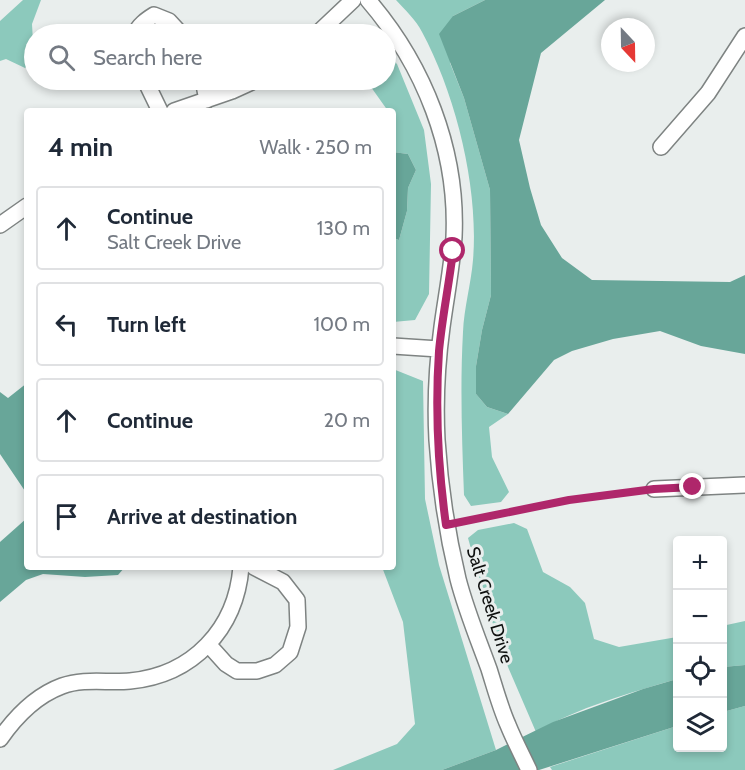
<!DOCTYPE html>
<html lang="en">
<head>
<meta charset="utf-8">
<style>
	body { margin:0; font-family:Cabin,sans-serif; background:#f6f6f7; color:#1f2937 }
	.controls { position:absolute; right:18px; bottom:18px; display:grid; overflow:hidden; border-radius:6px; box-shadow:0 3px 9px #0003 }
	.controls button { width:54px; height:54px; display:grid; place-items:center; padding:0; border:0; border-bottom:2px solid #e0e1e3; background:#fff; color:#1f2937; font:30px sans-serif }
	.compass { position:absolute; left:601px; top:18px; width:54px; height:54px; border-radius:50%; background:#fff; box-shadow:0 3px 9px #0003; rotate:158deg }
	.stop { position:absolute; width:18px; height:18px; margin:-14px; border:4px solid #af276b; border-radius:50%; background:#fff }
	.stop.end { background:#af276b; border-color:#fff; box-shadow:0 2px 6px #0008 }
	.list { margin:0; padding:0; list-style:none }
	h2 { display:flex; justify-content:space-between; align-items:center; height:78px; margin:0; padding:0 24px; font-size:26px }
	h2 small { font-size:20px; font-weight:400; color:#747a83 }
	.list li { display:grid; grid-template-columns:39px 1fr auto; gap:18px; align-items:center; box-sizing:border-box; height:84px; margin:0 12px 12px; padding:0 12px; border:2px solid #e0e1e3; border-radius:6px }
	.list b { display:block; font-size:22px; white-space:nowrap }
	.list p { margin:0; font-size:20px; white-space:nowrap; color:#747a83 }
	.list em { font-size:20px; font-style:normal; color:#747a83 }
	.icon { flex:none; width:33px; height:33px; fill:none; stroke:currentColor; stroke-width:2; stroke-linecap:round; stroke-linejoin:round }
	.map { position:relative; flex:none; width:745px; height:770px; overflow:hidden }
	.search { position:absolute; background:#fff; box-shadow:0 3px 9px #0003; left:24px; top:24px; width:372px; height:66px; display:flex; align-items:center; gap:15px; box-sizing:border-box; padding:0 21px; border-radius:33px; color:#747a83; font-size:22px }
	.panel { position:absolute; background:#fff; box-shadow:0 3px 9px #0003; left:24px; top:108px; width:372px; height:462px; border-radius:6px }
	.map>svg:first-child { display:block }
	.green { fill:#8cc9bc }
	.water { fill:#68a699 }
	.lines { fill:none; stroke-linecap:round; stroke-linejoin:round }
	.minor-casing { stroke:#7e8382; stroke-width:18 }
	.path { stroke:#838786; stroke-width:2; stroke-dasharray:3 4.5; stroke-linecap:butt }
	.minor { stroke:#fff; stroke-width:15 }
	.route { stroke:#af276b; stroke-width:8 }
	.labels { text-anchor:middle; stroke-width:6; stroke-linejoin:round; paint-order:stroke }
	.street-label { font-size:18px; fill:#0e100f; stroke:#e9eeed }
</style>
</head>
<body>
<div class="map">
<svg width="745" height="770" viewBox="0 0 745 770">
	<rect width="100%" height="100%" fill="#e9eeed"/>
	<path class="green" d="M23,0h18l-9,24 2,35 -9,9 -19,-9 -6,2v-40z
		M396,0h89l-32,16 -3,47 14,35 26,92 1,105 -9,35 -6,36v28l11,13 21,7 -19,13 3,30 17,35 -8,10 -30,4 -7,-11c-2,-54 -4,-109 -1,-163 1,-24 8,-48 10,-72 6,-72 -17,-165 -51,-228 -6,-12 -17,-22 -26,-32z
		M386,53l11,11 27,66 7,54 -2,110 -14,26 -22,2v-84l6,2 8,-29 1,-23 8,-18 -8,-16 -15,-2v-41h-5l-22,-31h20z
		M393,369l30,12 2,118 14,66 57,185 -54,20h-109l64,-26 18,-20 -12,-102 -21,-55h11z
		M514,523l13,6 16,43 27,15 15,16 9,36 25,8 58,-10v42c-45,13 -100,29 -141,53l-28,-65 -21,-60 -19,-69 10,-8z
		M745,621v44l-22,2 -1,-41z
		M745,706v64h-193l-2,-3 127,-41 1,22h44l1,-36z"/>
	<path class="water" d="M485,0h120l-64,53 -22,87 11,48 11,37 21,33 30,22 138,2 15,-7v79l-44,-8 -41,-15 -47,8 -41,12 -18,9 -46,54 -21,-7 -11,-13v-28l6,-36 9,-35 -1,-105 -26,-92 -25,-64 14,-18z
		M393,152l15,2 8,16 -8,18 -1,23 -8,29 -6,-2z
		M27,383v111l-27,-40v-62l8,6z
		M27,518v49h98l-7,8 -33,2 -42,-3 -17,6 -26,22v-60z
		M745,665v41l-22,6v-45z
		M677,679v47l-138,44h-97l54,-20 57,-28 90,-33z"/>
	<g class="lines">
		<g class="minor-casing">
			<path id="minor" d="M368,0c56,65 90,150 86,237 -2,30 -8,60 -12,90 -5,37 -7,76 -5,113 3,47 10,93 21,139 8,31 20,60 31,90 6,19 11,38 19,56 6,15 14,30 21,45
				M135,34c4,-9 11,-14 19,-19l15,6 12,13
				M317,34l36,-34
				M145,80l15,31
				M203,80l4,20
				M174,111l58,-20 24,-11
				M661,147l47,-54 37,-57
				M0,225l27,-19
				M393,346l46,3
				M654,489l91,-4
				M208,644l18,20 11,7h20l18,-6 15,-13 8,-25 -1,-27 -14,-18 -29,-15
				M0,739c16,-23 35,-43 62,-53 22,-8 45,-3 68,-5 63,-6 106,-52 111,-114"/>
		</g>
		<path class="path" d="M462,522l107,-22 70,-9"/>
		<use href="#minor" class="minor"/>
	</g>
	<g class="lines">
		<path class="route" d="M453,251c-4,34 -11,67 -14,100 -4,59 -1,116 7,174l123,-25 85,-11 39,-2"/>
	</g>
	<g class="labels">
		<g class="street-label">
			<text transform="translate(490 605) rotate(73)" y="6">Salt Creek Drive</text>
		</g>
	</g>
</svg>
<div class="controls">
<button>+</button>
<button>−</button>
<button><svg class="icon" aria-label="locate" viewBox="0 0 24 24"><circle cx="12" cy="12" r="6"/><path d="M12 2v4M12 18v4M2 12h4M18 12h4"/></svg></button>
<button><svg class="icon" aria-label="layers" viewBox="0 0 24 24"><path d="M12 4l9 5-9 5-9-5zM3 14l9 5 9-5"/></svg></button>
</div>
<svg class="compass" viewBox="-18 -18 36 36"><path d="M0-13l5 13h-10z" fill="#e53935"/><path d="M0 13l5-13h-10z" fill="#747a83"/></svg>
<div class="stop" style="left:453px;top:251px"></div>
<div class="stop end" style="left:693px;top:487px"></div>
<div class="search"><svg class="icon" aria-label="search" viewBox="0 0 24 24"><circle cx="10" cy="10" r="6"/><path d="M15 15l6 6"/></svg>Search here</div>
<section class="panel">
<h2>4 min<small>Walk · 250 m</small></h2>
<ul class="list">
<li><svg class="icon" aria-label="ahead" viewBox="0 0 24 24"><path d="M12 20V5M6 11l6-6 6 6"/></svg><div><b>Continue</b><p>Salt Creek Drive</p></div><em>130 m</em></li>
<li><svg class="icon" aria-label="left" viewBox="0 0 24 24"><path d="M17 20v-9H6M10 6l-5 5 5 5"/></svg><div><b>Turn left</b></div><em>100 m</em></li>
<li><svg class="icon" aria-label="ahead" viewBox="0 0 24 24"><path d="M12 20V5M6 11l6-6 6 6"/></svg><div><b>Continue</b></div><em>20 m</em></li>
<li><svg class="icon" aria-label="arrive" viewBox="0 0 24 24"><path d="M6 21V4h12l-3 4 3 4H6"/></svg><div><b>Arrive at destination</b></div></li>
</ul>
</section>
</div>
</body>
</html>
